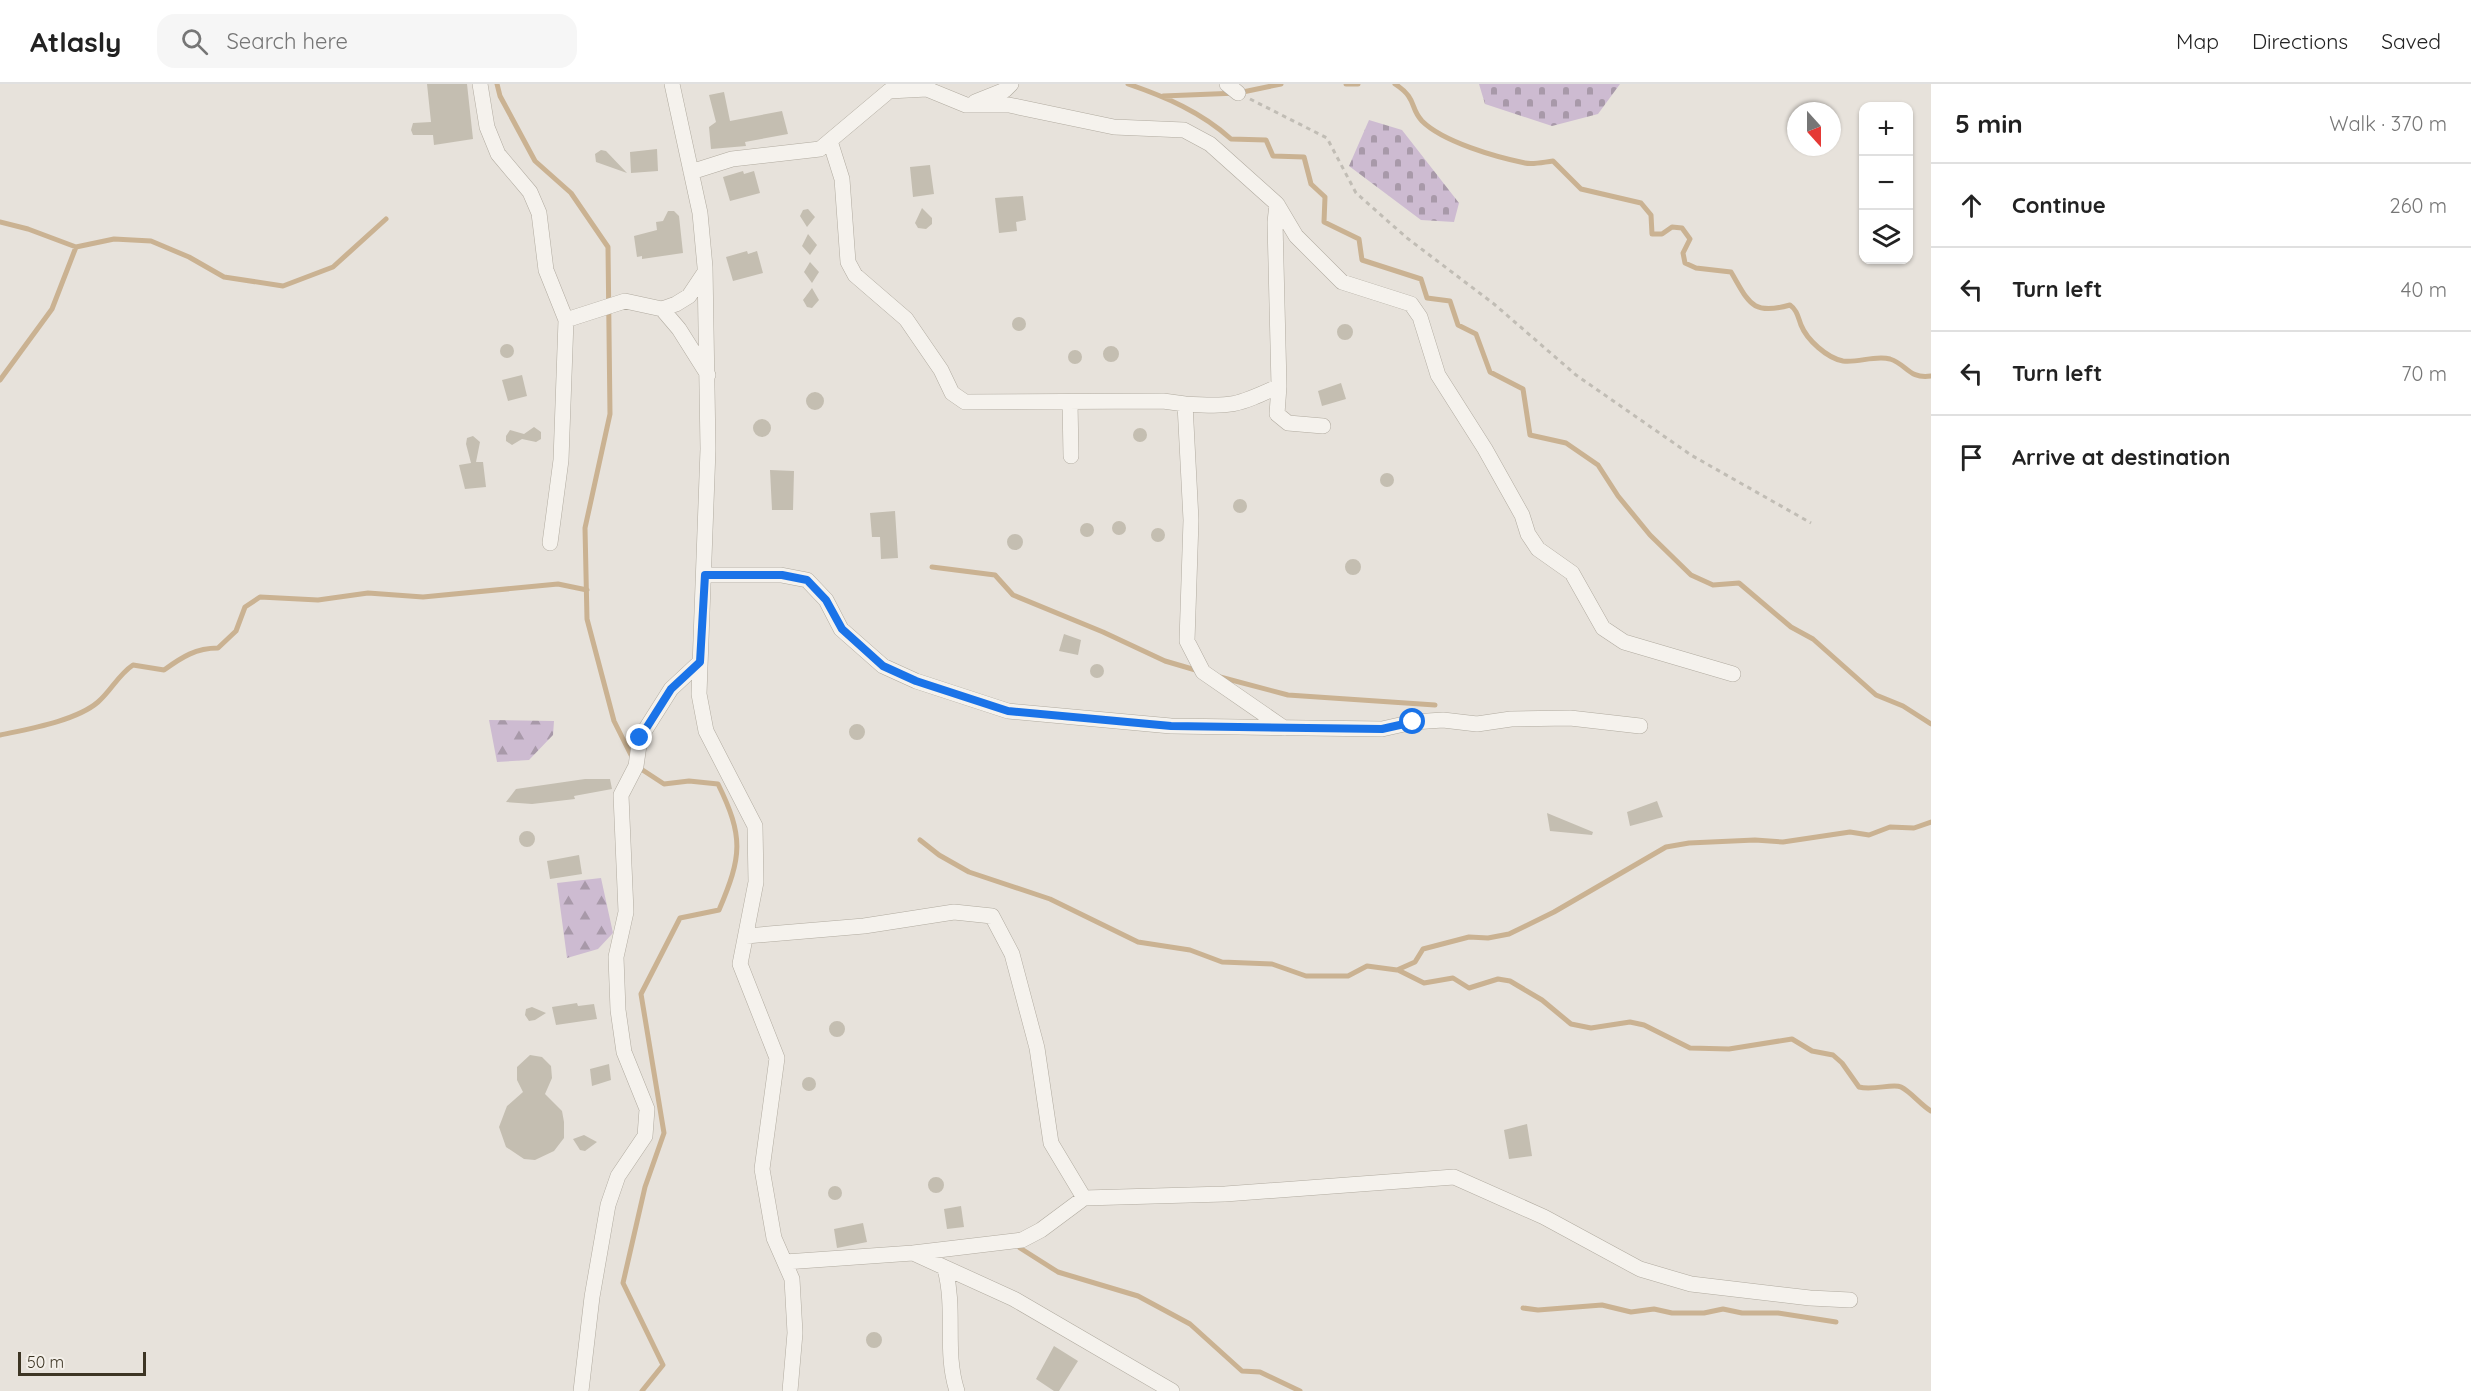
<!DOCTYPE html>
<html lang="en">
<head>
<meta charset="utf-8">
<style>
	body { margin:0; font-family:Quicksand,sans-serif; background:#f6f6f6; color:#222 }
	.controls { position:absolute; right:18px; top:18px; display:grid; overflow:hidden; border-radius:12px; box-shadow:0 2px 4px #0004 }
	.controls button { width:54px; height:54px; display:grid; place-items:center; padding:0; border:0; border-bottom:2px solid #e0e0e0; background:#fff; color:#222; font:30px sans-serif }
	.compass { position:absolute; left:1787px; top:18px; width:54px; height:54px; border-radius:50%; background:#fff; box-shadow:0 2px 4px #0004; rotate:159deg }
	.scale { position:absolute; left:18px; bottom:15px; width:128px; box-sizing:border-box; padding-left:6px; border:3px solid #3d3524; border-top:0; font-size:16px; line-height:21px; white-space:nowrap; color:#3d3524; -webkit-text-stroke:4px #f4f0ea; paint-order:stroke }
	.stop { position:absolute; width:18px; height:18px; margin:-14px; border:4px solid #1a73e8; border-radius:50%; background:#fff }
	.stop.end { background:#1a73e8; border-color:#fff; box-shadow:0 2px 6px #0008 }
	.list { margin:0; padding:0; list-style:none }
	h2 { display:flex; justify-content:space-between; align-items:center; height:78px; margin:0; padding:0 24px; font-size:26px }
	h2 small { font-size:20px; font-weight:400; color:#767676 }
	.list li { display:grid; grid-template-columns:39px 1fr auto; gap:18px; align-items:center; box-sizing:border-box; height:84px; padding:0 24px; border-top:2px solid #e0e0e0 }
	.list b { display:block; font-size:22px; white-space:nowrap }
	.list em { font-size:20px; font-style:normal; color:#767676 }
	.icon { flex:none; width:33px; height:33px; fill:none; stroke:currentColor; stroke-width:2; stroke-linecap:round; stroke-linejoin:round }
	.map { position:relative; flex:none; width:1931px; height:1307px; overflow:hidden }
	header { display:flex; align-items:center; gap:36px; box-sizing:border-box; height:84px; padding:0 30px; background:#fff; border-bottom:2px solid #e0e0e0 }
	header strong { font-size:28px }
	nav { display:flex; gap:33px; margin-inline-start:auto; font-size:21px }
	.search { width:420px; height:54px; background:#f6f6f6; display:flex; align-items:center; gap:15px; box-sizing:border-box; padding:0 21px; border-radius:18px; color:#767676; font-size:22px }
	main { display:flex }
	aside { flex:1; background:#fff }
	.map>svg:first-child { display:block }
	.forest { fill:url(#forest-firs) }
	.cemetery { fill:url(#cemetery-stones) }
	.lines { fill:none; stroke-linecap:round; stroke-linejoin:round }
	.stream { stroke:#cab292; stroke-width:5 }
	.building { fill:#c4beb1 }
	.street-casing { stroke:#b1aba0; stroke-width:16 }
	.path { stroke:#c1bdb5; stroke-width:3; stroke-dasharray:4.5 4.5; stroke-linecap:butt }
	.street { stroke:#f5f2ed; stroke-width:15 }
	.route { stroke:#1a73e8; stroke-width:8 }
</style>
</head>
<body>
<header>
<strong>Atlasly</strong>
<div class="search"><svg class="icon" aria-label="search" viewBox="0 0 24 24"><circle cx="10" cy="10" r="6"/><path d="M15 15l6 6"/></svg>Search here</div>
<nav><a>Map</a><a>Directions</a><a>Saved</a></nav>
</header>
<main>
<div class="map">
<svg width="1931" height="1307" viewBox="0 0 1931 1307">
	<defs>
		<pattern id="forest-firs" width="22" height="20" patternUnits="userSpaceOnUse" patternTransform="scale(1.5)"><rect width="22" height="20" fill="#cdbbd1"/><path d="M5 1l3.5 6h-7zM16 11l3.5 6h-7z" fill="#a899a9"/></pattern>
		<pattern id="cemetery-stones" width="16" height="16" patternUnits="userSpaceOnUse" patternTransform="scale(1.5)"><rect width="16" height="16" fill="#cdbbd1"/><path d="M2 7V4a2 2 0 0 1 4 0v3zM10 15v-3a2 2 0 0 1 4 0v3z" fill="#a899a9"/></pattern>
	</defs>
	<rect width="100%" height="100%" fill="#e7e2db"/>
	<path class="forest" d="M489,636l65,1 -1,14 -24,25 -32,2z
		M601,794l12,55 -15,16 -31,9 -10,-75z"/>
	<path class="cemetery" d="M1479,0h141l-22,30 -46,12 -67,-22z
		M1369,36l33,10 57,73 -5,19 -33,-2 -72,-54z"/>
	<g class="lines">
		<path class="stream" d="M497,0l3,12 35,65 36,32 37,54 2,167 -25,114 2,91 27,102 19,38
			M1128,0c38,13 73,28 103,55l35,1 7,16 31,1 7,27 14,13 -1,25 35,17 3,21 59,19 6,19 23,3 8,24 18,9 14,38 33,17 7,46 36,8 32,22 20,31 32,39 41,40 22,10 26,-2 52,44 22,12 63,56 27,11 28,18
			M1346,0h12
			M1395,0c23,15 14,23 27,37 21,21 74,36 103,42 8,2 19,-1 28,-2l28,28 60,14 10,12 1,19h10l10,-7 10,1 8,11 -7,14 2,10 11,5 35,4c18,30 20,44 59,33 7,5 8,12 11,20 6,15 26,33 42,36 15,2 32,-6 47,-2 18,6 18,20 41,17
			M1163,12l75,-3 43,-9
			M0,138l28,7 48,18 38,-8 37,2 38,16 35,20 59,9 50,-19 53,-48
			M0,296l52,-71 24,-62
			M932,483l63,8 18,20 90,37 62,29 34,10
			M1220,593l68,18 147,10
			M0,651c28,-6 76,-14 98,-33 13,-11 20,-27 35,-37l31,5c18,-13 32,-22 54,-22l18,-17 9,-24 15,-10 58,3 50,-7 55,4 135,-13 29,6
			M638,683l26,17 25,-3 29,3c26,53 24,72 1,126l-39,8 -39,76 23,139 -19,54 -22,96 40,82 -21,26
			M920,756l19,15 30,17 81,27 88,43 52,8 32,12 50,2 34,12h42l19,-10 30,4 18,-8 8,-13 46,-12 19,1 21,-4 45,-22 112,-65 23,-4 66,-3 28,2 67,-10 19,3 21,-8 24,1 17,-6
			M1398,886l26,13 29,-5 16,10 29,-9 12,2 32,19 29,24 20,4 39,-6 14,3 46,23 39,1 63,-10 20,12 21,4 9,8 17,24c14,4 34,-4 42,0 10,5 20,18 30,24
			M1020,1164l38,24 80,24 52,28 52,47 18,1 40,19
			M1523,1224l15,2 64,-5 29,7 23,-3 18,4h32l19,-4 19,4h36l58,9"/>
	</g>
	<path class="building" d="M427,0h40l6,55 -39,6 -1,-10h-20l-2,-5 2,-7 18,-1z
		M724,8l6,29 52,-10 6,23 -43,8 1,4 -35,3 -2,-22 7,-5 -7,-27z
		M657,65l1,22 -27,2 -1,-21z
		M601,66l5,1 21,22 -31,-11 -1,-8z
		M930,81l4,29 -21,3 -3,-30z
		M743,87l1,3 10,-3 6,22 -30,8 -7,-24z
		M1023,112l3,24 -10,2 1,9 -18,2 -4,-35z
		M922,124l10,10v6l-6,5 -8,-1 -3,-5z
		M808,125l7,8 -8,10 -7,-11 3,-6z
		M668,127h6l5,5 4,37 -41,6v-3l-5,1 -3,-21 23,-6 -1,-8 7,-1z
		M808,150l9,11 -7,10 -8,-9z
		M747,167l1,3 9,-3 6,22 -30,8 -7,-24z
		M810,178l9,10 -7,11 -8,-11z
		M812,204l7,12 -7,8 -5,-1 -4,-7z
		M1012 240a7 7 0 1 1 14 0a7 7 0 1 1-14 0Z
		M1337 248a8 8 0 1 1 16 0a8 8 0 1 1-16 0Z
		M500 267a7 7 0 1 1 14 0a7 7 0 1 1-14 0Z
		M1103 270a8 8 0 1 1 16 0a8 8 0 1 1-16 0Z
		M1068 273a7 7 0 1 1 14 0a7 7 0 1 1-14 0Z
		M522,291l5,21 -19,5 -6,-21z
		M1341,299l5,16 -24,7 -4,-15z
		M806 317a9 9 0 1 1 18 0a9 9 0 1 1-18 0Z
		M753 344a9 9 0 1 1 18 0a9 9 0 1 1-18 0Z
		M534,343l7,5v7l-5,3 -14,-3 -10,6 -6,-4v-5l4,-6 14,4z
		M1133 351a7 7 0 1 1 14 0a7 7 0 1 1-14 0Z
		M473,352l7,6 -4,20h7l3,25 -21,2 -6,-24 12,-2 -5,-19 1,-6z
		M770,386l24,1 -1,39h-21z
		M1380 396a7 7 0 1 1 14 0a7 7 0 1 1-14 0Z
		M1233 422a7 7 0 1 1 14 0a7 7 0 1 1-14 0Z
		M895,427l3,47 -17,1 -1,-22h-8l-2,-24z
		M1112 444a7 7 0 1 1 14 0a7 7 0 1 1-14 0Z
		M1080 446a7 7 0 1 1 14 0a7 7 0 1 1-14 0Z
		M1151 451a7 7 0 1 1 14 0a7 7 0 1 1-14 0Z
		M1007 458a8 8 0 1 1 16 0a8 8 0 1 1-16 0Z
		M1345 483a8 8 0 1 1 16 0a8 8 0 1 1-16 0Z
		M1064,550l17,6 -3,15 -19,-4z
		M1090 587a7 7 0 1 1 14 0a7 7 0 1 1-14 0Z
		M849 648a8 8 0 1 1 16 0a8 8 0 1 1-16 0Z
		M585,695h25l2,10 -38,7 1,3 -43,5 -26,-2 10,-13z
		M1657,717l6,16 -33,9 -3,-14z
		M1547,729l46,19 -1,3 -42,-4z
		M519 755a8 8 0 1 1 16 0a8 8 0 1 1-16 0Z
		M579,771l3,19 -32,5 -3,-18z
		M577,919l1,3 16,-2 3,15 -41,6 -4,-18z
		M532,923l14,6 -11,7 -6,1 -4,-6 1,-6z
		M829 945a8 8 0 1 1 16 0a8 8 0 1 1-16 0Z
		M530,971l12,2 9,9 1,12 -7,16 17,17 2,11v16l-10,13 -19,9 -11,-1 -18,-12 -7,-20 8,-21 16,-14 -6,-12v-13z
		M609,980l2,16 -19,6 -2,-17z
		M802 1000a7 7 0 1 1 14 0a7 7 0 1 1-14 0Z
		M1527,1040l5,32 -23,3 -5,-29z
		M584,1051l13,7 -12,9 -5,-1 -7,-11z
		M928 1101a8 8 0 1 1 16 0a8 8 0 1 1-16 0Z
		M828 1109a7 7 0 1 1 14 0a7 7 0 1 1-14 0Z
		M961,1122l3,21 -17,2 -3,-20z
		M863,1139l4,19 -30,6 -3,-19z
		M866 1256a8 8 0 1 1 16 0a8 8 0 1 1-16 0Z
		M1054,1262l24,15 -19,30h-5l-18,-12z"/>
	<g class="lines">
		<g class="street-casing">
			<path id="street" d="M480,0l7,43 11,27 32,38 9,21 7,57 20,50 -5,140 -11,83
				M672,0l28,129 5,54 3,182 -9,245 7,37 49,95 1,56 -16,82 37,94 -15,111 12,69 18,41 3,54 -5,58
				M1227,0l11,9
				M975,18l30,-12 6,-6
				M830,57l12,38 6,83 7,13 51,44 35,51 11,23 13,9 198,-1 22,3
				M691,88l41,-13 88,-10 69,-58 38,-2 39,16h43l105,22 70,3 26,14 67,60 -2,18 4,164c-43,20 -47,21 -94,18l6,116 -4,121 16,31 81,56
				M1277,120l19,32 46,46 69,22 9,13 18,58 47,74 37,66 6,19 10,15 34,24 31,55 21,14 109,32
				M662,225l17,20 29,46
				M566,236l59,-19 37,8 14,-5 13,-8 16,-24
				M1279,302l-2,28 11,9 35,3
				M1070,318l1,54
				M705,491h76l26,5 19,20 15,29 42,37 33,15 92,30 163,15 211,3 31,-7 30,-2 34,4 34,-5 59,-1 70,8
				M746,852l118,-10 90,-14 38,4 20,38 25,94 14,95 33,55
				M913,1169l109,-13 19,-10 43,-32 141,-4 229,-17 90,40 96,52 51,15 119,14 40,2
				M785,1178l128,-9 101,46 158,92
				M945,1185c11,41 -1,82 12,122
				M581,1307l11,-94 16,-92 10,-29 27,-40 2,-27 -23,-57 -6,-42 -2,-53 10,-45 -5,-117 15,-29 4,-28 31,-49 29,-27"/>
		</g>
		<path class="path" d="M1250,15l77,39 29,55 51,45 87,66 82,71 115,80 120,68"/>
		<use href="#street" class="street"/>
	</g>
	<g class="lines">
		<path class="route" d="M640,654l31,-49 29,-27 5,-87h77l25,5 19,20 16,29 41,37 33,15 92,30 163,15 211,3 31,-7"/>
	</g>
</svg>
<div class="controls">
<button>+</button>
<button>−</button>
<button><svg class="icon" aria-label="layers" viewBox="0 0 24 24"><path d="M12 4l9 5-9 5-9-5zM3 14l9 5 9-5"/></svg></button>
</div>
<svg class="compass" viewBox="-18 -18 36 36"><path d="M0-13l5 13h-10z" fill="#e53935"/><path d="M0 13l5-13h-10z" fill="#767676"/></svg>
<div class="scale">50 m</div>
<div class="stop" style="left:1413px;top:638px"></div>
<div class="stop end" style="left:640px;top:654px"></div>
</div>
<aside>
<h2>5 min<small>Walk · 370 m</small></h2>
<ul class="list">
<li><svg class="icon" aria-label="ahead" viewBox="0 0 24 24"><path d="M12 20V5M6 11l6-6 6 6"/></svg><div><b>Continue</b></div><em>260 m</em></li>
<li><svg class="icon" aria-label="left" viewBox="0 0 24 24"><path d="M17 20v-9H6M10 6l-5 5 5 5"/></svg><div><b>Turn left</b></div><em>40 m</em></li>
<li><svg class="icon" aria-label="left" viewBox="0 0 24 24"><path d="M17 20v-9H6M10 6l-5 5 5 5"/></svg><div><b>Turn left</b></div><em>70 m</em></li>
<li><svg class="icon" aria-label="arrive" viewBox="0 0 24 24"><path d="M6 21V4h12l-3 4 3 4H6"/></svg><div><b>Arrive at destination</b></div></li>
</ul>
</aside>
</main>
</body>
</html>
